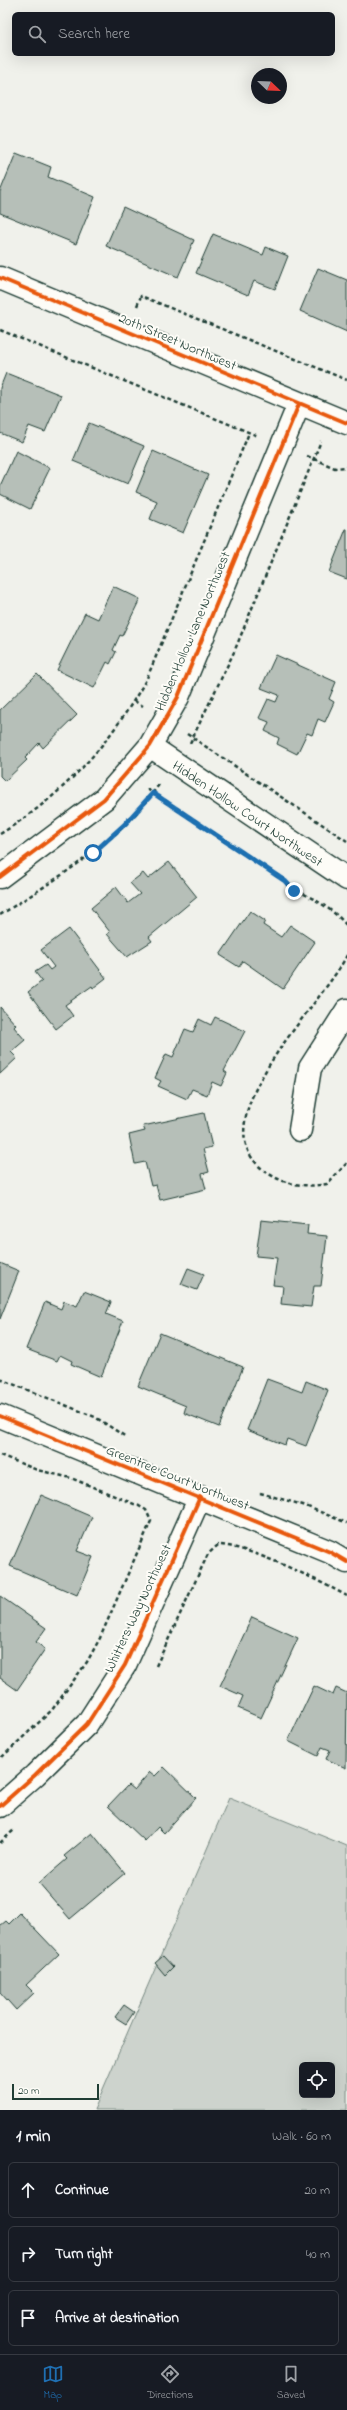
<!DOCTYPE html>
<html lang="en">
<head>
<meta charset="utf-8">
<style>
	body { margin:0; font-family:"Indie Flower",sans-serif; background:#242831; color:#f1f3f6 }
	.controls { position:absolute; right:12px; bottom:12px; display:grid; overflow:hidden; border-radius:6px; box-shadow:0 4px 16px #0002 }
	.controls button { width:36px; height:36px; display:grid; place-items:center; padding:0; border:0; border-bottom:1px solid #363941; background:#171b24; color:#f1f3f6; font:20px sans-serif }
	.compass { position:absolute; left:251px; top:68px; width:36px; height:36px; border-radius:50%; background:#171b24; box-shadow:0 4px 16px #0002; rotate:113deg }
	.scale { position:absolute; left:12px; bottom:10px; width:87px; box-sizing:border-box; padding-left:4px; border:2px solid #1f3d34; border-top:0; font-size:11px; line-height:14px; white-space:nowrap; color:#1f3d34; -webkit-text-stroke:3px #fdfcf7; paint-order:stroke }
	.stop { position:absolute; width:12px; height:12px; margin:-9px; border:3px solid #1f6fb2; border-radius:50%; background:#fff }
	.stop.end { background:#1f6fb2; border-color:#fff; box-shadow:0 1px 4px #0008 }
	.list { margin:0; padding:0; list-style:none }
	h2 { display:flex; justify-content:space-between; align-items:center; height:52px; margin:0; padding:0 16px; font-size:17px }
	h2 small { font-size:13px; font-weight:400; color:#9ea1a6 }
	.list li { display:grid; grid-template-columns:26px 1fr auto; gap:12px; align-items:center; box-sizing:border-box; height:56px; margin:0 8px 8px; padding:0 8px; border:1px solid #363941; border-radius:6px }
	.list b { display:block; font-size:15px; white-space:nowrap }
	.list em { font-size:13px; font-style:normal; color:#9ea1a6 }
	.icon { flex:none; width:22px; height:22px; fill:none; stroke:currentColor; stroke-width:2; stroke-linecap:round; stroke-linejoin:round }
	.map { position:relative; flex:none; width:347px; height:2110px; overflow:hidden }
	.search { position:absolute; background:#171b24; box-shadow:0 4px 16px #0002; left:12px; right:12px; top:12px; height:44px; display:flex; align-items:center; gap:10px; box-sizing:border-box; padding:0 14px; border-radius:6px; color:#9ea1a6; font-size:15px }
	.sheet { height:244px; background:#171b24 }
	nav { display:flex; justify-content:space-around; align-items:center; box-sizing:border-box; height:56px; border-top:1px solid #363941; background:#171b24; font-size:11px; color:#9ea1a6 }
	nav a { display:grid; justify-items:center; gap:2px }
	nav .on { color:#1f6fb2 }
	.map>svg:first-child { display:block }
	.green { fill:#cdd3cd; stroke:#768880; fill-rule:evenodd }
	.building { fill:#b6bfb8; stroke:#1f3d34 }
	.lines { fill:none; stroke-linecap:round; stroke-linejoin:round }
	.minor-casing { stroke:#1f3d34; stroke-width:25 }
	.path { stroke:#1f3d34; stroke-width:2.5; stroke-dasharray:4 3; stroke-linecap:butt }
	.minor { stroke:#fdfcf7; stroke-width:22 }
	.cycleway-casing { stroke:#fdfcf7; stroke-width:6 }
	.cycleway { stroke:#e8590c; stroke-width:4 }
	.route { stroke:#1f6fb2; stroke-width:5 }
	.labels { text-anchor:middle; stroke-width:4; stroke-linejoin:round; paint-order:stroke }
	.street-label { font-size:14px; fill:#1f3d34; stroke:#fdfcf7 }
</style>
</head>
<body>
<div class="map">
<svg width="347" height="2110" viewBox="0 0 347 2110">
	<rect width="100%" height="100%" fill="#f0f1eb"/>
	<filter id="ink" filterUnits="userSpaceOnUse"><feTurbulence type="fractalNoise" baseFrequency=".025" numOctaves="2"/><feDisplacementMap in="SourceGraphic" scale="8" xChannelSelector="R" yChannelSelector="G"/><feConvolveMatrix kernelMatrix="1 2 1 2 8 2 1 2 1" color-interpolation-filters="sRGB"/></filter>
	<g filter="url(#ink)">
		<path class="green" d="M229,1798l118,48v264h-253zM302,2065h30v30h-30z"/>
		<path class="building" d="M16,153l35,14 -3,10 47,20 -19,47 -76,-31v-21z
			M123,207l71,33 -16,37 -72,-31z
			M213,234l50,21 3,-8 22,9 -13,33 -21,-8 -6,14 -52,-22z
			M318,268l29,12v52l-47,-21z
			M6,373l55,22 -16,37 -16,-6 -7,16 -22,-9v-45z
			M89,423l55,23 -16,38 -55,-23z
			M16,451l34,17 -20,41 -30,-15v-8z
			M153,451l55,24 -25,58 -33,-14 7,-18 -21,-9z
			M346,529h1v50l-18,-7z
			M113,586l27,13 -18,37 -2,-1 -7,15 3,2 -6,12 -3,-2 -13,26 -37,-18 28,-57 13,6z
			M276,655l60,27 -7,17 5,3 -9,20 -7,-3 -6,16 -5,-2 -10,21 -20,-10 2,-6 -14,-7 4,-9 -10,-4 9,-19 8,3 3,-7 -18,-7z
			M37,674l40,41 -34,33 -4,-5 -14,15 2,2 -22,21 -5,-5v-66z
			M169,862l28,35 -48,40 3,4 -25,16 -20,-23 3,-2 -19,-24 25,-21 12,16 12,-9 -10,-11 13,-10 5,6z
			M250,911l15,10 -2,4 18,12 9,-12 25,17 -32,47 -40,-28 -4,6 -19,-12z
			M69,929l37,49 -13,10 -1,-2 -27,19 8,11 -17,13 -28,-37 14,-11 -7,-9 11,-7 4,5 4,-3 -13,-17z
			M0,1007l16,18 -2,2 11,13 -14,12 6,6 -17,16z
			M215,1017l30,14 -21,40 3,2 -6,13 -9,-4 -5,13 -15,-6 -5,10 -29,-13 3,-5 -6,-3 11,-24 7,3 12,-28 8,3 6,-13 12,6z
			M204,1113l8,34 -9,2 6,23 -7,2 4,15 -46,11 -4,-15 -5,1 -6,-24 -10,2 -6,-29 16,-4 -2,-5z
			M261,1220l47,5 -1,9 20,2 -6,50h-7l-3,21 -30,-3 2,-18 -10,-1 4,-27 -21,-2z
			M0,1263l19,8 -19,48z
			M188,1268l16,6 -7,16 -16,-6z
			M84,1291l27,11 -5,12 17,7 -22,56 -30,-13 1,-3 -12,-6 -3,6 -31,-12 19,-47 16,7 3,-8 13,5z
			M160,1333l83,34 -24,60 -35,-14 2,-7 -48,-20z
			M267,1379l35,13 4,-11 22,9 -22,56 -19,-7 -2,6 -38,-15z
			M41,1495l51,22 -15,34 16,6 -16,38 -67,-29z
			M0,1596l46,32 -10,14 9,7 -28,41 -17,-12z
			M252,1617l46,21 -37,80 -23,-10 5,-12 -23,-10z
			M314,1686l19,9 3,-7 11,5 -1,75 -20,-9 4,-9 -8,-3 -4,9 -30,-15z
			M164,1767l32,31 -32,35 -6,-6 -13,14 -37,-35 20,-21 6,5 16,-18 5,4z
			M92,1833l33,40 -55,46 -31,-36 28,-24 -3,-3z
			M20,1913l39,41 -33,31 8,8 -18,17 -16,-18v-66l6,-5 3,3z
			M163,1956l10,11 -8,8 -10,-12z
			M124,2005l10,7 -8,12 -11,-7z"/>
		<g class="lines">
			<g class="minor-casing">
				<path id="minor" d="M0,278l347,145
					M150,746l197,133
					M0,877l104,-78 46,-53 28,-49 121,-293
					M300,1130l10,-62 37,-58
					M0,1416l330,136 17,10
					M0,1806l35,-31 52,-51 38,-59 75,-168"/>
			</g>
			<path class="path" d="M137,306l4,-10 206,84
				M0,330l258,106
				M307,456l28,12 12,-1
				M134,701l9,5
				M187,734l160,107
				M190,743l44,-91 87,-211
				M147,789l138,92c7,9 11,9 21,14 14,7 31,18 41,31
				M0,834c64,-39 110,-90 147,-156l102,-245
				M0,915c58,-37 120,-74 160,-132
				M347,955c-24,50 -147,160 -86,213 19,16 42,20 66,16l20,-21
				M0,1379l95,38 31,20
				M0,1455l37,15 34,8 68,28 7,4 5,11 -51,117 -13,24 -35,48 -52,49
				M260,1493l43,12 44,18
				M156,1666l52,-112 10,-9c29,0 102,36 129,51
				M0,1843l15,-14"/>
			<use href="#minor" class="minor"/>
			<g class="cycleway-casing">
				<path id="cycleway" d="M0,278l347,145
					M0,877l104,-78 46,-53 28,-49 121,-293
					M0,1416l330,136 17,10
					M0,1806l35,-31 52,-51 38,-59 75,-168"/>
			</g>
			<use href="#cycleway" class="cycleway"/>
		</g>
	</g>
	<g class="lines" filter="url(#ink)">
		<path class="route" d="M93,853l32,-29 28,-31 132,88 9,10"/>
	</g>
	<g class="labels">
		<g class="street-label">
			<text transform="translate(178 341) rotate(23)" y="5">20th Street Northwest</text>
			<text transform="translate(192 631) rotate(-67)" y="5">Hidden Hollow Lane Northwest</text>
			<text transform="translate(248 813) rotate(34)" y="5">Hidden Hollow Court Northwest</text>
			<text transform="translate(178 1477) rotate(22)" y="5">Greentree Court Northwest</text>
			<text transform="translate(137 1608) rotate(-65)" y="5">Whitters Way Northwest</text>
		</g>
	</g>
</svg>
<div class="controls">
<button><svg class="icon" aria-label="locate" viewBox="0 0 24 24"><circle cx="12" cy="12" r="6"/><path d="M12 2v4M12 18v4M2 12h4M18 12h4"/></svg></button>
</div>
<svg class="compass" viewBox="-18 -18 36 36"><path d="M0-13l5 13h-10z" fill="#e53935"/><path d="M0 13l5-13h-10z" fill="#9ea1a6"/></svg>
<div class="scale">20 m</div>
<div class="stop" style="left:93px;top:853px"></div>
<div class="stop end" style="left:294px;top:891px"></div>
<div class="search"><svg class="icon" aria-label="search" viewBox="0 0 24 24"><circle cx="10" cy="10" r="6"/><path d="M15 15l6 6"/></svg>Search here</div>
</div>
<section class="sheet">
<h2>1 min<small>Walk · 60 m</small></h2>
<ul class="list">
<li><svg class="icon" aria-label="ahead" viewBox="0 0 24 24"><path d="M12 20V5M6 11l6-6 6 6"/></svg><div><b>Continue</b></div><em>20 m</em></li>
<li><svg class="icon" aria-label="right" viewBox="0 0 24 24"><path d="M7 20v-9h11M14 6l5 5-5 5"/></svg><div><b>Turn right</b></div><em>40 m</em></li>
<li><svg class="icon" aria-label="arrive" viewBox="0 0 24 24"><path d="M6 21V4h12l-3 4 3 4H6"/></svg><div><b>Arrive at destination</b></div></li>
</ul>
</section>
<nav>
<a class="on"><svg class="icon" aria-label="map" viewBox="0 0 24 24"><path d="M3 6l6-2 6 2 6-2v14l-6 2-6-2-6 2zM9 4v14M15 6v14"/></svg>Map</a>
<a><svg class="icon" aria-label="directions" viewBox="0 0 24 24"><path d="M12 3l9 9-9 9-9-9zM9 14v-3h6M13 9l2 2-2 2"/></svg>Directions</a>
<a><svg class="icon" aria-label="saved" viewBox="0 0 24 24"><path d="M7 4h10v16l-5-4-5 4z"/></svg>Saved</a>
</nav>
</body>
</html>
